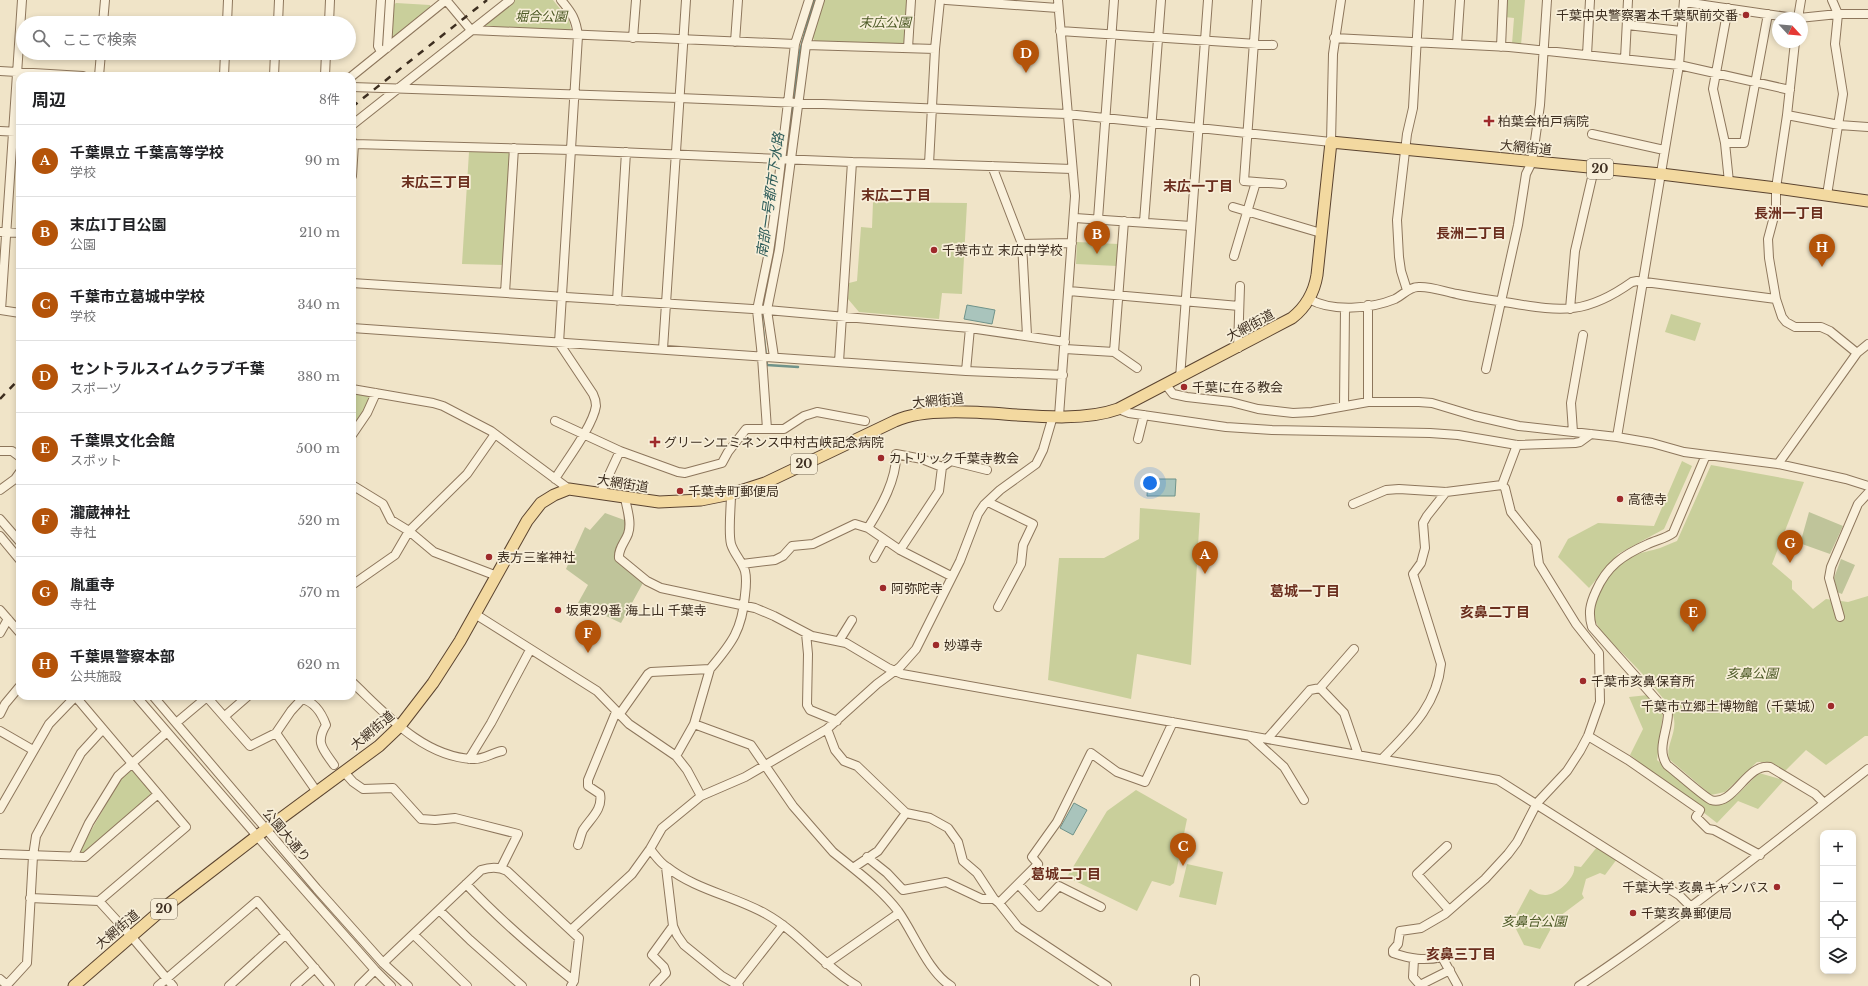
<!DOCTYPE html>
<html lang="ja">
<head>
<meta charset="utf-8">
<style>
	body { margin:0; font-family:"Libre Baskerville","Noto Sans JP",serif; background:#f6f6f6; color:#202124 }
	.controls { position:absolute; right:12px; bottom:12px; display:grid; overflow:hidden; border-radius:8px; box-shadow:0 2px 6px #0003 }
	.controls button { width:36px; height:36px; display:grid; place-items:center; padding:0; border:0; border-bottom:1px solid #e0e0e0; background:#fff; color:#202124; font:20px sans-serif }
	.compass { position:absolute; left:1772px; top:12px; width:36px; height:36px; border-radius:50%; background:#fff; box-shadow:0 2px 6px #0003; rotate:116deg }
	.you { position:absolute; left:1150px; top:483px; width:14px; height:14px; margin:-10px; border:3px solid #fff; border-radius:50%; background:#1a73e8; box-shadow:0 0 0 6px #1a73e833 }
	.badge { display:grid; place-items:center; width:26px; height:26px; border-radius:50%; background:#b45309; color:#fff; font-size:13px; font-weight:700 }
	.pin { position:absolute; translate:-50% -33px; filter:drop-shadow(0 1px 2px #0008) }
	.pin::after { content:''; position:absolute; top:21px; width:14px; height:12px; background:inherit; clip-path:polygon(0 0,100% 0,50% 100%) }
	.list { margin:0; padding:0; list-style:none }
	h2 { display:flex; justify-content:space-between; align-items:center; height:52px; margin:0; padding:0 16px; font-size:17px }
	h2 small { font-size:13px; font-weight:400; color:#757577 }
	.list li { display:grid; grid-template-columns:26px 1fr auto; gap:12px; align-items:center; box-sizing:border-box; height:72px; padding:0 16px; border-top:1px solid #e0e0e0 }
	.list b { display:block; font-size:15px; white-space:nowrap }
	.list p { margin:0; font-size:13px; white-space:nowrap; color:#757577 }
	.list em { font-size:13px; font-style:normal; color:#757577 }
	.icon { flex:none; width:22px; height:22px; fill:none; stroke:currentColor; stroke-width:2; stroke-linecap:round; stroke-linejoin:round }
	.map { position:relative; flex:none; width:1868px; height:986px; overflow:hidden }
	.search { position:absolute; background:#fff; box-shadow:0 2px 6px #0003; left:16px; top:16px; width:340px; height:44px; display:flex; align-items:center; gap:10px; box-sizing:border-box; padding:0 14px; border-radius:22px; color:#757577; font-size:15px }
	.panel { position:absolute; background:#fff; box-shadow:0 2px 6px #0003; left:16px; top:72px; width:340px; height:628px; border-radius:12px }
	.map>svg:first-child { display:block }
	.green { fill:#c9cf9b }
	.cemetery { fill:#bfc49a }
	.water { fill:#a9c4bc; stroke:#6f938a }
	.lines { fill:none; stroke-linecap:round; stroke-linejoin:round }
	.stream { stroke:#6f938a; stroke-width:2.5 }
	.minor-casing { stroke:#8d765c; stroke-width:10 }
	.major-casing { stroke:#5b4430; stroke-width:13 }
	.minor { stroke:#faf1dc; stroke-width:8 }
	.major { stroke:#f3d9a0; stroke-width:11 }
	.rail { stroke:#3d2e20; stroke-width:2.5; stroke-dasharray:7 7; stroke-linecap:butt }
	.poi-dot { fill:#9e2a2b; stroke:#f7eed8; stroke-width:1.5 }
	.labels { text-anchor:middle; stroke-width:3.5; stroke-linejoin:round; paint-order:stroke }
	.shield { fill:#f7eed8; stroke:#756857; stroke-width:1 }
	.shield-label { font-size:12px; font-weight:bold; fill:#3d2e20 }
	.poi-label { font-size:13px; fill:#3d2e20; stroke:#f7eed8; text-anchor:start }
	.park-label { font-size:13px; font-style:italic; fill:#4d5a26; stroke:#f7eed8 }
	.street-label { font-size:13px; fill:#3d2e20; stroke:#f7eed8 }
	.neighbourhood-label { font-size:14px; font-weight:bold; fill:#6b2e1e; stroke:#f7eed8 }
	.water-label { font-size:14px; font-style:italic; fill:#2f5d5a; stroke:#f7eed8 }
</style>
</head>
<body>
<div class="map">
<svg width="1868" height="986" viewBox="0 0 1868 986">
	<rect width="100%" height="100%" fill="#f0e4c8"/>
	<path class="green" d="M515,0h38l16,20 2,9 -3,3 -82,-3 -2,-4z
		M823,0h86l-3,42 -2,3 -89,-3 -3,-6z
		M1506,0h19l-4,45 -9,-1 2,-26 -10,-1z
		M396,3l34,2 1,4 -37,29 -4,-1 2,-31z
		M469,152h39l3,3 -7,110 -42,-1z
		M873,202l94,1 -5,91 -20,-1 -3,26 -80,-7 -11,-13 1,-16 8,-2 4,-54 11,1z
		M1077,242l41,2 -1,22 -41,-2z
		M1671,314l30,9 -6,18 -30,-9z
		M352,393l20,4 -20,33z
		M1682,461l10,5 -28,63 -46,25 -29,34 -31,-31 10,-18 30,-16 56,3z
		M1711,465l93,17 -32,82 20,17v8l21,20 13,-10 22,3 20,-6v140h-3l-39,29 -20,-15 -21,21 -14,-9h-14l-32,30 -14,3 -42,-36c-4,-15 11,-28 3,-47 -2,-6 -7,-11 -10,-15 -18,-24 -40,-44 -61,-65 -3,-6 -7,-12 -7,-20 0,-20 22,-48 39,-56 8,-4 18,-5 27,-8 6,-2 11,-5 17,-7z
		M1140,508l60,5 -9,152 -54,-11 -6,45 -83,-19 11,-122h45l35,-19z
		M1648,695l15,18 -6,47 48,41 31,-5 23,-23 25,7 -26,29 -20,-8 -21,22 -87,-68 13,-26 -14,-32z
		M129,769h3l21,23 -2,4 -68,58 -3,-4 40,-70z
		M1136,790l51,29 -13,64 -4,3 -18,-5 -15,30 -70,-34 40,-66z
		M1597,847l20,12 -12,16 -5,-2 -14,6 -4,15 2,4 -28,21 -16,30 -16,-4 -8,-16 -2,-10 16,-30c5,3 9,6 15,6 11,1 32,-18 29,-29l7,1z
		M1187,864l36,8 -7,33 -37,-8z"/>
	<path class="cemetery" d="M1809,512l34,14 -13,28 -28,-10v-7z
		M605,513l22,8 -1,10 -10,22 28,28 -23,42 -43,-20 10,-18 -22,-16 19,-42 5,3z
		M1841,559l14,6 -13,29 -5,-2 -3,-14z"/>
	<path class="water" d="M967,305l28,5 -3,14 -28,-5z
		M1148,479h28l-1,17h-28z
		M1074,803l13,7 -14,25 -13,-7z"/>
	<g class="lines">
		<path class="stream" d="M798,367l-31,-2 -5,-43 1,-21 13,-61 24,-189 14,-51"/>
		<g class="minor-casing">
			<path id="minor" d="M381,0l-3,46 3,6
				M446,0l25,30 324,14
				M946,0l112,8
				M1058,0l17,196 -16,220
				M1257,0l-13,181 38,3
				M1684,2l110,16
				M1728,8l-15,81 12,54 4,39
				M1798,18l3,-18
				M1799,18l39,-4h30
				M103,23l2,-23
				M227,23l1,-23
				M278,23l1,-23
				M329,23l1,-23
				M1627,25l54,6
				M1060,31l213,14
				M633,38l3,-38
				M1334,38l175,9 170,18 111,25
				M735,42l3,-42
				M1795,42l-8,73 -11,73v21l-8,30 1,19 7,41 6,18 4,5 9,5h26l9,4 27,22
				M1457,44l3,-44
				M806,45l129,4
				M1501,47l2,-47
				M387,48l3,-48
				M908,48l3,-48
				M1587,55l3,-55
				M1625,59l3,-59
				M0,71l83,5
				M99,76l2,-23
				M224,76l1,-23
				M274,76l1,-23
				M325,76l1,-23
				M352,76l94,-76
				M352,87l327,11 388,16 264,28 2,-88 8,-54
				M1787,115l52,10 29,2
				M352,125l158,-125
				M0,131l20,1
				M1592,134l72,16
				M352,141l2,3 217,6 281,12 77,2 143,5
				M1725,143h19l24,-129
				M929,164l6,-115 5,-49
				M992,166l30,78 5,91
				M352,176l2,-32
				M1827,195l16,-101 -8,-50 3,-30 -6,-14
				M1233,207l88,26
				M1075,218l116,8
				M1098,219l16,-219
				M1144,222l17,-222
				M1,232l19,1
				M1022,244l50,-1
				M1234,256l22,-74
				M352,283l415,27 203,18 95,14
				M1407,290l-6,-19 -2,-14 -2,-37 10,-86 6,-26 6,-108
				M1069,291l170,15
				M505,293l9,-145
				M1309,299c23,13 62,10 86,0 8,-4 14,-12 23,-12 13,-1 27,5 39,7 18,4 36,6 54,9 52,9 76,11 121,-21l5,-1 139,18
				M617,301l9,-149
				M1570,309l5,-58 19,-82
				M0,310l20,3
				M1,310l21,-310
				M352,328l614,43 97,4
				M1238,348l2,-62
				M663,349l23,-349
				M1065,349l49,3 23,16
				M1114,352l10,-131
				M774,357l-7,-47 12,-60 27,-205 14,-45
				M839,362l13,-200
				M1486,369l32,-144 8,-51 6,-12 8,-57 7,-105
				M966,371l4,-43
				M1180,378l28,-378
				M1166,385l7,9 14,3 44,5 27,7 35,4 19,-1 56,-10h51l13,1 43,13 44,10 98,11 35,6 32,9 94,12 68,15 22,7
				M352,389l81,14 10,3 48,25 78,58
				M1368,402v-97
				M1344,406l1,-98
				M1118,409l11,4 97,14 46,3 158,3 28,2 59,10 58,-2 5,-1 11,-8
				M555,421l65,30 58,21 7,1 37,-10 6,-11 18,-23h38l20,-13 13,-4 48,9
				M767,429l-5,-72 -5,-47 12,-58 6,-41 20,-167 14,-44
				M1573,432l-2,-29 12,-68
				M352,435l15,-22 9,-20
				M1617,437l62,-372 5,-65
				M1138,439l6,-24
				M0,451h12l8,6
				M1706,455l-33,78c-8,6 -17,7 -25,11 -25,11 -41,22 -52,47 -6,13 -8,22 -4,36l76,86c0,18 -12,36 -1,52 8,6 37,32 44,35 23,7 35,-37 59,-33l45,27 9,9
				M1778,464l79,-111 11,-9
				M555,479c11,-18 38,-53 41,-73 0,-5 -1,-8 -3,-12l-34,-51 19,-307c-2,-17 -6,-23 -17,-36
				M352,485l31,19 8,16 18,11 25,21 63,24
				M1502,485l15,-40
				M0,490l15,-11 5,-7
				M600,494l20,-43
				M625,498c2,11 7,25 3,36 -3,8 -10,15 -9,24l28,23 14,7 94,20 19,8 38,20 34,7 42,25 14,6 596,106 181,115 12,12
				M988,502l45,22 -10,21 -2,19 -23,43
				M1353,504l33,-14 13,-1 47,3 56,-7
				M0,519l20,23
				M868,528c13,-21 29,-49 28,-74l26,5 20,8 9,-6 36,9
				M0,536l20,24
				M900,550l39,-59 3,-24
				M874,558l10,-18
				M742,564l33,-4 8,-4 9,-10 21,-2 42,-20 13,4 32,22 51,26
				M352,585l43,-30 14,-24 58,-57 28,-40
				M0,610l20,23
				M475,614l122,77 32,33 47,32 11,14 14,26
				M1840,617l-11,-39 2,-11 27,-63 10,-11
				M0,633l8,-14
				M806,633l2,21 -1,51 3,5 27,11
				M839,641l13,-21
				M1354,649l-34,39 24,25 14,41
				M352,682c34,32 71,75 121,77 9,1 19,-6 29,-8
				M75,696l111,131 -87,74
				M136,696l121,140 118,134 16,16
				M153,696l164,193 66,74 25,23
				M206,696l44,50 26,-13 15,-22 11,-12c13,3 20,15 24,26 -11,18 -3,24 8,40
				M0,714l5,-10 15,-18
				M619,715l29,-41 3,-2 59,-3c22,-26 32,-39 35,-74 1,-8 2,-16 0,-24 -3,-10 -11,-17 -14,-27 -3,-12 0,-36 0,-50
				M225,716l23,-20
				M176,723l31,-26
				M694,724l57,21 42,61 40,46 20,16
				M827,729l8,21 9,11 13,5 49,47 24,5 18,10 10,14 5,19 14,12 17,26 5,4 19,24 89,59
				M0,731l33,19
				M276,733l41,59
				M1250,736l34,31 20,33
				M1588,736l40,24 72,50 -4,7 12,12 6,1 46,25
				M1268,738l42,-48 10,-2
				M676,756l18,-32 16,-55
				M1383,758c27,-28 54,-53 58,-94l-28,-90 8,-11 4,-15 -2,-25 4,-7 19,-24
				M469,759l22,-36 39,-73
				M344,772l9,10 10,7 30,-1 28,31 14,1 20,-2 63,16 -17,34
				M0,809l49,-85 26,-27
				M906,813l-28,38 -25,17c16,13 32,26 45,43 16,22 30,61 53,75
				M578,845c2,-5 3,-11 5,-15 8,-12 20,-21 17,-36l-12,-8v-6l28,-68
				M1447,846l-30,28 32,36
				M650,849c5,6 10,14 17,18 29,23 67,29 99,47 34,19 57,52 91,72
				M0,854l85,3 73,-63
				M73,857l16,-34 29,-47 49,-44
				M867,857l20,16 16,17 43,-8 36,17h12
				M666,867l7,59 4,9 7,10 38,31 17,10
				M466,884c34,36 70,67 108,97
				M1019,885l20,22 20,-21 42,21
				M30,898l69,3 32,35 42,50
				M999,903l39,-39 -6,-7 25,-35 34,-69 26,19 28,10 28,-60
				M439,910l31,30 52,46
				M571,930l61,-56 18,-25 12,-21 39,-32 44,-19 82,-48 50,-45 23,-17 16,-18 44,-88 18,-47 6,-9 16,-15 36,-26 7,-14 10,-34
				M414,935l53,51
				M1414,959l-1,18 7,8 30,-15
				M383,963l98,-93c9,-3 17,-4 26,1l72,67 -5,43 -3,5
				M826,964l73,-51
				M0,979l7,6
				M736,985l47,-60
				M6,986l21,-23 6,-107 3,-20 45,-83 22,-24
				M158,986l99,-85 73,85
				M229,986l57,-52
				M295,986l20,-18
				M359,986l16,-16
				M654,986l12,-13 -2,-6 -12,-12 21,-29
				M1195,986v-7
				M1458,986l-16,-29c-18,4 -31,2 -49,-4v-3l5,-6 2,-13 21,-3 24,-14 40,-35 23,-25 9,-12 20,-39 30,-32 13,-20 8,-15 12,-34 -1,-49 -23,-29 -37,-60 -3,-21 -25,-31 -6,-24 -3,-3
				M1579,986c101,-67 194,-143 289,-217"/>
		</g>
		<g class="major-casing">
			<path id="major" d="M74,986l91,-79 92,-71 122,-90 21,-20 33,-43 27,-42 67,-120 14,-18 13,-8 15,-6 90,13 42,-2 30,-6 34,-11 130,-62c16,-7 35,-9 53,-9 51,-2 123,14 170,-3l174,-91c14,-11 22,-25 25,-43l14,-133 330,32 115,14 92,13"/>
		</g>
		<use href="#minor" class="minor"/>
		<use href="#major" class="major"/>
		<path class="rail" d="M352,107l135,-107
			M0,399l20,-21"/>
	</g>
	<g class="poi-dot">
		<circle cx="1746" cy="15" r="4"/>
		<path d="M1487 115h4v4h4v4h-4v4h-4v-4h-4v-4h4z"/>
		<circle cx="934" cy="250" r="4"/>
		<circle cx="1184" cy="387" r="4"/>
		<path d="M653 436h4v4h4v4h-4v4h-4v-4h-4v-4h4z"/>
		<circle cx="881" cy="458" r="4"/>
		<circle cx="680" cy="491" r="4"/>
		<circle cx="1620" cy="499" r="4"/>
		<circle cx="489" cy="557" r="4"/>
		<circle cx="883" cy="588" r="4"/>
		<circle cx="558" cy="610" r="4"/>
		<circle cx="936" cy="645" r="4"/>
		<circle cx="1583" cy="681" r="4"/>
		<circle cx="1831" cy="706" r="4"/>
		<circle cx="1777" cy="887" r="4"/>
		<circle cx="1633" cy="913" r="4"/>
	</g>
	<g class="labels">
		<g class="shield">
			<rect x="1587" y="159" width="26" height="20" rx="3"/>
			<rect x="791" y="454" width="26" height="20" rx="3"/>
			<rect x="151" y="899" width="26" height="20" rx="3"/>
		</g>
		<g class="shield-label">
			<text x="1600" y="173">20</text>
			<text x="804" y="468">20</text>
			<text x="164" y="913">20</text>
		</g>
		<g class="poi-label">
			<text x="1738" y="20" text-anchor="end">千葉中央警察署本千葉駅前交番</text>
			<text x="1498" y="126">柏葉会柏戸病院</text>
			<text x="942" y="255">千葉市立 末広中学校</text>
			<text x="1192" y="392">千葉に在る教会</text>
			<text x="664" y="447">グリーンエミネンス中村古峡記念病院</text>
			<text x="889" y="463">カトリック千葉寺教会</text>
			<text x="688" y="496">千葉寺町郵便局</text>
			<text x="1628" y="504">高徳寺</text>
			<text x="497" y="562">表方三峯神社</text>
			<text x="891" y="593">阿弥陀寺</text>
			<text x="566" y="615">坂東29番 海上山 千葉寺</text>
			<text x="944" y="650">妙導寺</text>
			<text x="1591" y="686">千葉市亥鼻保育所</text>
			<text x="1823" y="711" text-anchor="end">千葉市立郷土博物館（千葉城）</text>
			<text x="1769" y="892" text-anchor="end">千葉大学 亥鼻キャンパス</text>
			<text x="1641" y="918">千葉亥鼻郵便局</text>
		</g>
		<g class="park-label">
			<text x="541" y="21">堀合公園</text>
			<text x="885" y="27">末広公園</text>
			<text x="1752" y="678">亥鼻公園</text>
			<text x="1534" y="926">亥鼻台公園</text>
		</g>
		<g class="street-label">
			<text transform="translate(1526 147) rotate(6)" y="5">大網街道</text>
			<text transform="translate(1250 325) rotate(-28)" y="5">大網街道</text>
			<text transform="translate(938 400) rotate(-5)" y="5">大網街道</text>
			<text transform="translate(623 483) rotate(9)" y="5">大網街道</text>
			<text transform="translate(372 730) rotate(-40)" y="5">大網街道</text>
			<text transform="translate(287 835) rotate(50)" y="5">公園大通り</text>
			<text transform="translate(117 929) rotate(-40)" y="5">大網街道</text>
		</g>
		<g class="neighbourhood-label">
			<text x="436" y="187">末広三丁目</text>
			<text x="1198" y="191">末広一丁目</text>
			<text x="896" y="200">末広二丁目</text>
			<text x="1789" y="218">長洲一丁目</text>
			<text x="1471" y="238">長洲二丁目</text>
			<text x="1305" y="596">葛城一丁目</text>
			<text x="1495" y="617">亥鼻二丁目</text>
			<text x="1066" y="879">葛城二丁目</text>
			<text x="1461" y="959">亥鼻三丁目</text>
		</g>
		<g class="water-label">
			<text transform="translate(770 195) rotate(-82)" y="5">南部一号都市下水路</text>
		</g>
	</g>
</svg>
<div class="controls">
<button>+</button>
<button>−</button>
<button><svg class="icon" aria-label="locate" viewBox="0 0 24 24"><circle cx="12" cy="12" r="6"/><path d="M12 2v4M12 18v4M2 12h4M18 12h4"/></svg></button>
<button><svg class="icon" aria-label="layers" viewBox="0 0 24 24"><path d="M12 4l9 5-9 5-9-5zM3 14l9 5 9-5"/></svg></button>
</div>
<svg class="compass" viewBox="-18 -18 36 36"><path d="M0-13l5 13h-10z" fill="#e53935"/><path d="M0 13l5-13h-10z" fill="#757577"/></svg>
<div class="you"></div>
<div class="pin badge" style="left:1205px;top:574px">A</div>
<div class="pin badge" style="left:1097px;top:254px">B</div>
<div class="pin badge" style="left:1183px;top:866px">C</div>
<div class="pin badge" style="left:1026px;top:73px">D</div>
<div class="pin badge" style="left:1693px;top:632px">E</div>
<div class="pin badge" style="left:588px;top:653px">F</div>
<div class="pin badge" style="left:1790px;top:563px">G</div>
<div class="pin badge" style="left:1822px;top:267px">H</div>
<div class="search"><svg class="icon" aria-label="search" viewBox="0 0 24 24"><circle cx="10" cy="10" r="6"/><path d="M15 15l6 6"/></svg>ここで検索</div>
<section class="panel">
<h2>周辺<small>8件</small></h2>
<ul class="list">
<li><span class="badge">A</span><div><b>千葉県立 千葉高等学校</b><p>学校</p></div><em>90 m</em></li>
<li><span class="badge">B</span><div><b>末広1丁目公園</b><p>公園</p></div><em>210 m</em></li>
<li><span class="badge">C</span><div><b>千葉市立葛城中学校</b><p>学校</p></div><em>340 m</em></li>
<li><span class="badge">D</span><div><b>セントラルスイムクラブ千葉</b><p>スポーツ</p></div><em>380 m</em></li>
<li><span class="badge">E</span><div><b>千葉県文化会館</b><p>スポット</p></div><em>500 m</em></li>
<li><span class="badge">F</span><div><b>瀧蔵神社</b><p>寺社</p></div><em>520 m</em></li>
<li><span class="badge">G</span><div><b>胤重寺</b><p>寺社</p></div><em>570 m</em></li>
<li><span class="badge">H</span><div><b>千葉県警察本部</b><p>公共施設</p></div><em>620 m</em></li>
</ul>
</section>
</div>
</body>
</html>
